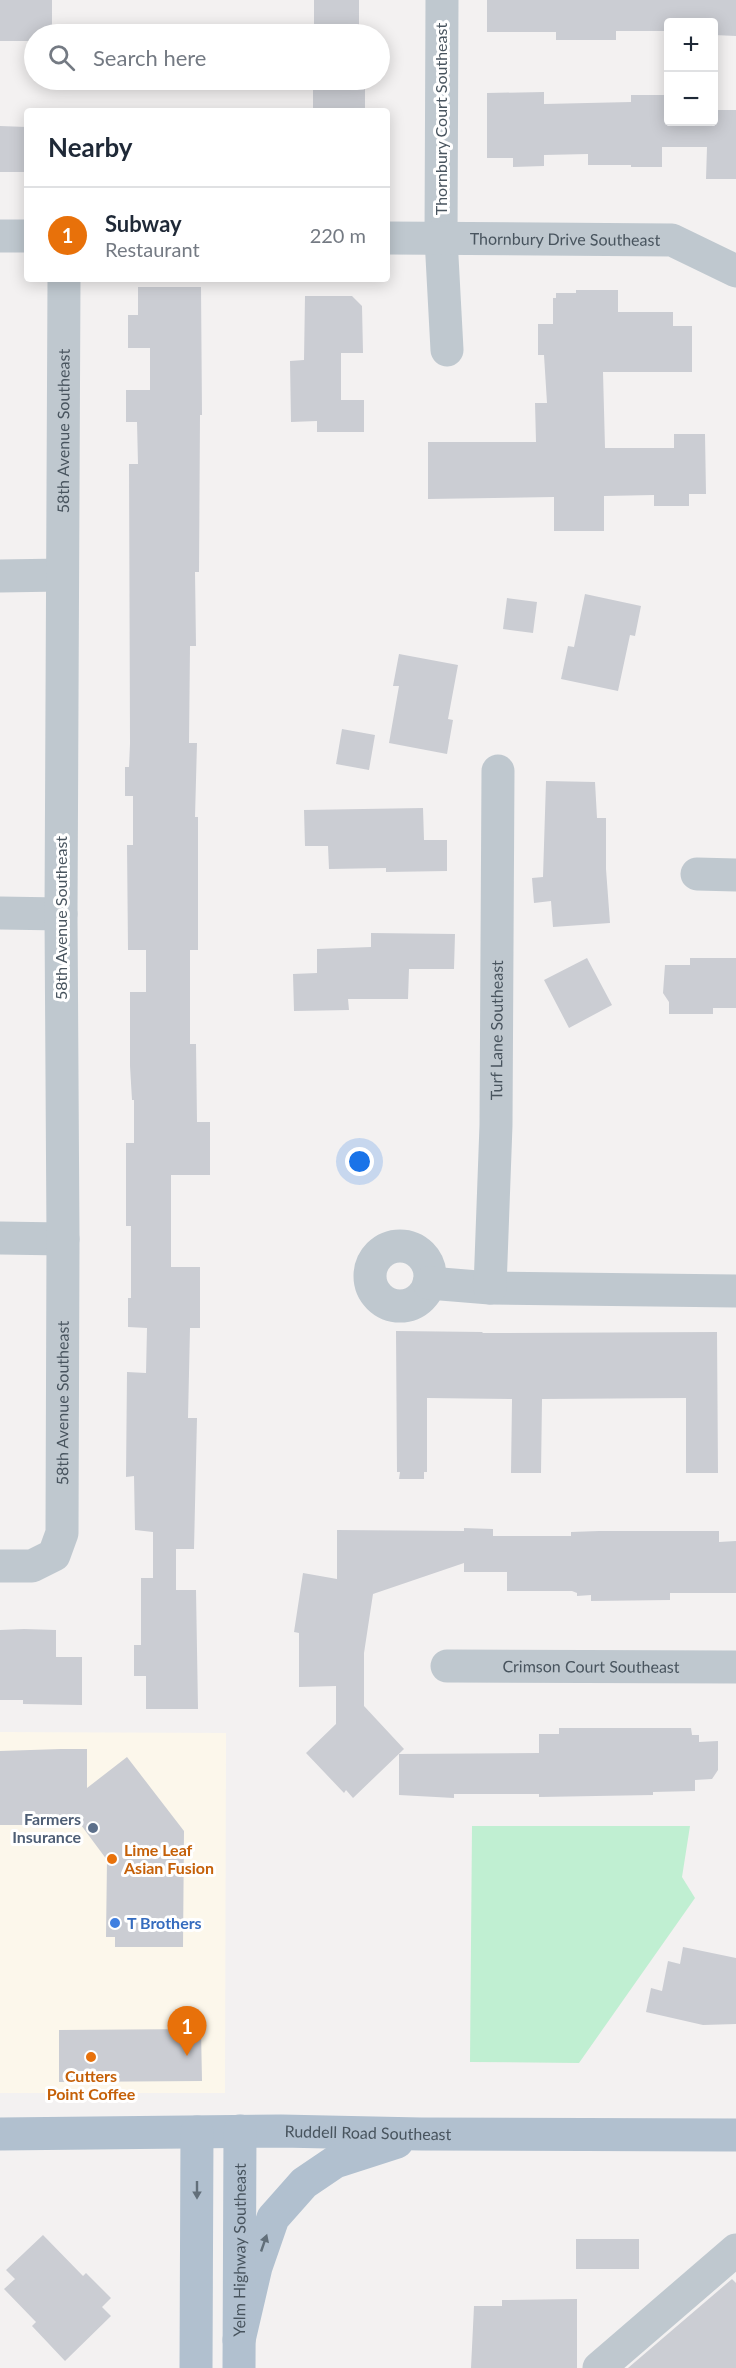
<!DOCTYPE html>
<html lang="en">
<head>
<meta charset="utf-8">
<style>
	body { margin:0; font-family:Lato,sans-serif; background:#f6f6f7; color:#1f2937 }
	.controls { position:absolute; right:18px; top:18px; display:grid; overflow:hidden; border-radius:6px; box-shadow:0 3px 15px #0003 }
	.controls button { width:54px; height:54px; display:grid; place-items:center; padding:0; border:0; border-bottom:2px solid #e0e1e3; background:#fff; color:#1f2937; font:30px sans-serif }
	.you { position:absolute; left:360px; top:1162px; width:21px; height:21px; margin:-15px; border:4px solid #fff; border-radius:50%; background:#1a73e8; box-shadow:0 0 0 9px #1a73e833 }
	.badge { display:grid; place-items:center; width:39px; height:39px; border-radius:50%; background:#1a73e3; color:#fff; font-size:20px; font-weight:700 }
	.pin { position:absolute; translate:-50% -50px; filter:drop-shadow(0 2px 3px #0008) }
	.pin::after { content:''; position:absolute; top:32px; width:21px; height:18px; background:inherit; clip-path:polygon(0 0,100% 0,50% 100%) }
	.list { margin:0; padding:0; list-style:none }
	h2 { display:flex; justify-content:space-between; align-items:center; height:78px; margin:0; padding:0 24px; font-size:26px }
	h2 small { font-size:20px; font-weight:400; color:#747a83 }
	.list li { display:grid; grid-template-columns:39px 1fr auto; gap:18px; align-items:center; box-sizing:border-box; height:96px; padding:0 24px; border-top:2px solid #e0e1e3 }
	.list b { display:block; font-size:22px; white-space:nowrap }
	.list p { margin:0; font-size:20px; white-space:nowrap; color:#747a83 }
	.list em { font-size:20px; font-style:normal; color:#747a83 }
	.icon { flex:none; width:33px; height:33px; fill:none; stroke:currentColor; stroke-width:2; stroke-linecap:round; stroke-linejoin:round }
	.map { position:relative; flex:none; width:736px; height:2368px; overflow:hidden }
	.search { position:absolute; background:#fff; box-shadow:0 3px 15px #0003; left:24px; top:24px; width:366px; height:66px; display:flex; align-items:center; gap:15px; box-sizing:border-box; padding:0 21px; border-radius:33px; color:#747a83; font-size:22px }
	.panel { position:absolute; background:#fff; box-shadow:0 3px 15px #0003; left:24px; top:108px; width:366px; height:174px; border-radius:6px }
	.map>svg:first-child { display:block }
	.commercial { fill:#fcf7eb }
	.green { fill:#c0efd2 }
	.building { fill:#cbcdd3 }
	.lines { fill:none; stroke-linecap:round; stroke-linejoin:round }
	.minor { stroke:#bfc8cf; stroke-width:33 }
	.major { stroke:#b1c0cf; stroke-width:33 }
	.oneway { fill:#626f7a }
	.service-dot { fill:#5c6f8a; stroke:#fff; stroke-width:2 }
	.food-dot { fill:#e8710a; stroke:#fff; stroke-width:2 }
	.shop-dot { fill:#3f7fe0; stroke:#fff; stroke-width:2 }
	.labels { text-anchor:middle; stroke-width:6; stroke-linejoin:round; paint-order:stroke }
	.street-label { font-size:16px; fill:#48545e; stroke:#fff }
	.service-label { font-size:16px; font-weight:bold; fill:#4e5e75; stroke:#fff; text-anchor:end }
	.food-label { font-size:16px; font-weight:bold; fill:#c56008; stroke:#fff; text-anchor:start }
	.shop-label { font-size:16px; font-weight:bold; fill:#366cbe; stroke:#fff; text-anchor:start }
</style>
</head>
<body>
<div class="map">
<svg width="736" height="2368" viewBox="0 0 736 2368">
	<rect width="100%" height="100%" fill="#f3f1f1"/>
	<path class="commercial" d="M0,1732l226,1 -1,360h-225z"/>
	<path class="green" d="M472,1826h218l-8,51 13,21 -116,165 -109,-1z"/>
	<path class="building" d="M0,0h52v34h-18v7h-34z
		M314,0h45v34h-45z
		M487,0h249v36l-22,-1v-13h-45v9h-53v9h-60v-8h-69z
		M313,80h52v28h-52z
		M544,92v12l87,-2v-7h38v27h45v-12h22v69h-30l1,-32h-45v20h-31v-2h-43v-11l-44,1v11l-31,1v-9h-26v-65z
		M0,126l27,1v45h-27z
		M138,287h63l1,128h-2l-1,157h-4l1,74h-6l-1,97h8l-2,74h3v133h-8v94h6l1,78h13v53h-39v92h29v61h-10l-2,90h9l-3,131h-18v41h20l2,119h-52v-33h-12v-31h7v-67h12v-46l-18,-2 -1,-54 -8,1 1,-105 19,1 1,-45 -19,-1v-29h3v-72h-5v-83h8v-43h-2l-2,-34v-74h16v-42h-18l-1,-105h6v-49h-8v-29h4l1,-23 -1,-280h9l-1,-42h-11v-32h24v-42h-22v-33h10z
		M576,290h42v22h55v14h19v46h-89l2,76h69v-14h31l1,60h-17v12h-35v-11l-50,1v35h-50v-34l-126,2v-57h108l-1,-39h12l-3,-48h-6v-31h15v-26h3v-5h20z
		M305,296h47l10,10 1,47h-22v47h23v32h-47v-11l-26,1 -1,-61 14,-1z
		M585,594l56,12 -6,30 -5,-1 -12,56 -57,-12 7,-33 6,1z
		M507,598l30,4 -4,31 -30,-4z
		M399,654l59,11 -10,54 5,1 -6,34 -58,-11 10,-57h-6z
		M342,729l33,6 -6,35 -33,-6z
		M546,781l49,1 2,36h9v51l4,54 -57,4 -2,-26 -17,2 -2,-25 11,-1z
		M423,808l1,32h23v31l-61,1v-4l-57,1 -1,-23h-23l-1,-36z
		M371,933l84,1 -1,35h-45l-1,30h-60l1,11 -55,1 -1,-37 24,-1v-24l54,-2z
		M587,958l25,47 -43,23 -25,-48z
		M690,958h46v50h-23v6h-44v-12l-6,-9 2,-28h25z
		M396,1331l87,1 -1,1 235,-1 1,141h-32v-75l-144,1 -1,74h-30l1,-74 -85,-1v74h-3v7h-25l1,-7h-3z
		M464,1528l29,1v7h78v-4l28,-1h120v11l17,-1v52h-66v7l-79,1v-6l-14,1v-3l-5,-2h-65v-19h-43v-9l-91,31 -9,59v53l40,43 -51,49 -7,-8 -2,3 -38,-40 30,-29v-38l-37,1v-54l-5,-1 9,-59 34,6v-49l127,1z
		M24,1629l32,1v27h26v48l-59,-1v-4h-23v-70z
		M559,1728h132l1,7h7v7l19,-1v29l-6,9 -17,1v11l-42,1v3l-114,2v-3h-85v4l-55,-3v-41l140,-1v-19h20z
		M61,1749h26v39l40,-31 57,74 -1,116h-68v-10h-9l1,-77 -26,-35h-81v-74z
		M683,1947l53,11v66l-33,1 -57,-13 5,-24 11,3 6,-30 12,3z
		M201,2029l1,52 -143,1v-52z
		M43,2235l40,41 3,-3 25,25 -9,9 9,9 -46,45 -33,-35 4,-4 -32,-33 11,-10 -9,-9z
		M576,2239h63v30h-63z
		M732,2279l4,4v85h-108z
		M577,2299v69h-106l3,-62h28v-6z"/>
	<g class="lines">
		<g class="minor">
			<path d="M442,0l-1,238 6,112"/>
			<path d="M0,236h27"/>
			<path id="s1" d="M387,238l285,2 64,31"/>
			<path d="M0,576l62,-1"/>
			<path d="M697,874l39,1"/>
			<path d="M0,913l61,1"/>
			<path d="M0,1238l63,1"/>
			<circle cx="400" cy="1276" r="30"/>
			<path d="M429,1283l61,5 246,3"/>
			<path id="s2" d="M490,1288l6,-163 2,-354"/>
			<path id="s3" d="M0,1566h32l22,-11 8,-22 1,-294 -2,-325 3,-635"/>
			<path id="s4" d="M447,1666l289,1"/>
			<path d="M599,2368l137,-118"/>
		</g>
		<g class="major">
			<path id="s5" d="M0,2134l281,-3 140,3 315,1"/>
			<path d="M239,2340l17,-73 17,-49 31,-35 31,-21 62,-20"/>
			<path d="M196,2368l1,-236"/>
			<path id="s6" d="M239,2368l1,-237"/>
		</g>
	</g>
	<defs><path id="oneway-solid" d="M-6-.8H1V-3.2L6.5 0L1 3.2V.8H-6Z" transform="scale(1.5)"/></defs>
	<g class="oneway">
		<use href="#oneway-solid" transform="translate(197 2190) rotate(90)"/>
		<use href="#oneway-solid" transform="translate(264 2243) rotate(-71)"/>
	</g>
	<circle class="service-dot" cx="93" cy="1828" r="6"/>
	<g class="food-dot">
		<circle cx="112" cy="1859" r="6"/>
		<circle cx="91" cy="2057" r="6"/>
	</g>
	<circle class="shop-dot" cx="115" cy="1923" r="6"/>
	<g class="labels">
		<g class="street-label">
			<text transform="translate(441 119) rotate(-90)" y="6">Thornbury Court Southeast</text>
			<text dy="6" stroke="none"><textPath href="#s1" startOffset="178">Thornbury Drive Southeast</textPath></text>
			<text dy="6" stroke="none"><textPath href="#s3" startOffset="1182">58th Avenue Southeast</textPath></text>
			<text transform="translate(61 918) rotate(-90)" y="6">58th Avenue Southeast</text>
			<text dy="6" stroke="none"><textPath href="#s2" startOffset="258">Turf Lane Southeast</textPath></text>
			<text dy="6" stroke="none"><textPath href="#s3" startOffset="210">58th Avenue Southeast</textPath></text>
			<text dy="6" stroke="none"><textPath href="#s4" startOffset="144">Crimson Court Southeast</textPath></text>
			<text dy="6" stroke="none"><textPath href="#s5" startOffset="368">Ruddell Road Southeast</textPath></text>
			<text dy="6" stroke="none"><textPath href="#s6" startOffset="118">Yelm Highway Southeast</textPath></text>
		</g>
		<g class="service-label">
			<text x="81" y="1825">Farmers<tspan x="81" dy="18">Insurance</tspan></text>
		</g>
		<g class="food-label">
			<text x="124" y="1856">Lime Leaf<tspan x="124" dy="18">Asian Fusion</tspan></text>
			<text x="91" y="2082" text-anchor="middle">Cutters<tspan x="91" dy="18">Point Coffee</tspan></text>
		</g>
		<g class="shop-label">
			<text x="127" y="1929">T Brothers</text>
		</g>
	</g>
</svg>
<div class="controls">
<button>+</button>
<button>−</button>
</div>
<div class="you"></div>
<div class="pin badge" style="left:187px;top:2056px;background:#e8710a">1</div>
<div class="search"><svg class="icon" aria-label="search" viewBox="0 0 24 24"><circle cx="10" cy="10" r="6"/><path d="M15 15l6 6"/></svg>Search here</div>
<section class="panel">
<h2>Nearby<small></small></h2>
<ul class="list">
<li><span class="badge" style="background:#e8710a">1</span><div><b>Subway</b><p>Restaurant</p></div><em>220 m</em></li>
</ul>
</section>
</div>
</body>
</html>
